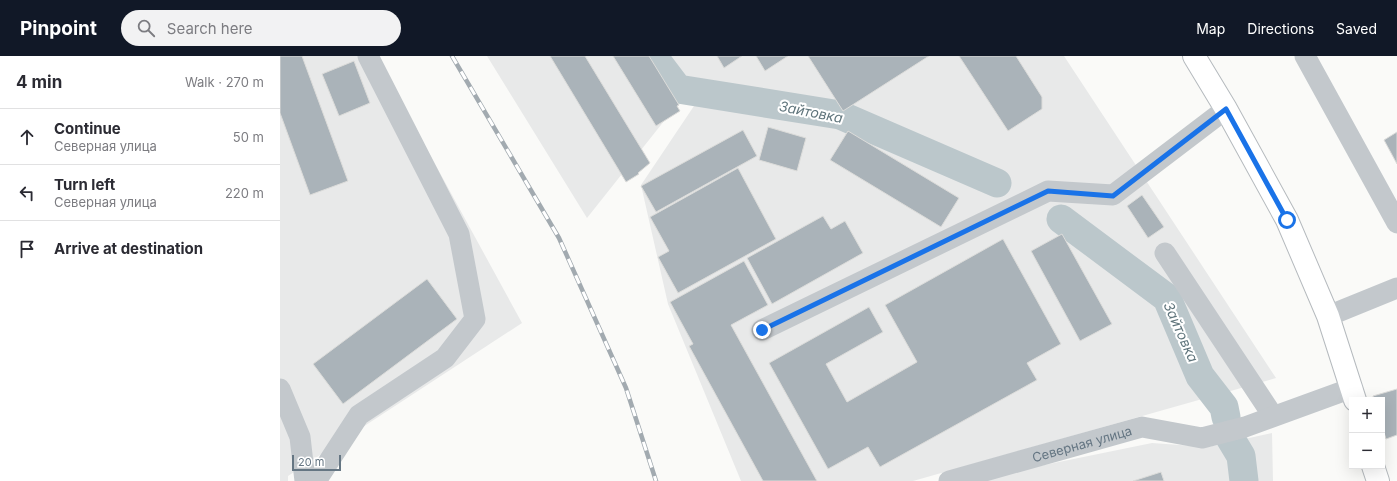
<!DOCTYPE html>
<html lang="en">
<head>
<meta charset="utf-8">
<style>
	body { margin:0; font-family:Inter,sans-serif; background:#f2f2f3; color:#2b2b33 }
	.controls { position:absolute; right:12px; bottom:12px; display:grid; overflow:hidden; border-radius:0px; box-shadow:0 4px 16px #0002 }
	.controls button { width:36px; height:36px; display:grid; place-items:center; padding:0; border:0; border-bottom:1px solid #e1e1e2; background:#fff; color:#2b2b33; font:20px sans-serif }
	.scale { position:absolute; left:12px; bottom:10px; width:49px; box-sizing:border-box; padding-left:4px; border:2px solid #657683; border-top:0; font-size:11px; line-height:14px; white-space:nowrap; color:#657683; -webkit-text-stroke:3px #fff; paint-order:stroke }
	.stop { position:absolute; width:12px; height:12px; margin:-9px; border:3px solid #1a73e8; border-radius:50%; background:#fff }
	.stop.end { background:#1a73e8; border-color:#fff; box-shadow:0 1px 4px #0008 }
	.list { margin:0; padding:0; list-style:none }
	h2 { display:flex; justify-content:space-between; align-items:center; height:52px; margin:0; padding:0 16px; font-size:17px }
	h2 small { font-size:13px; font-weight:400; color:#7c7c81 }
	.list li { display:grid; grid-template-columns:26px 1fr auto; gap:12px; align-items:center; box-sizing:border-box; height:56px; padding:0 16px; border-top:1px solid #e1e1e2 }
	.list b { display:block; font-size:15px; white-space:nowrap }
	.list p { margin:0; font-size:13px; white-space:nowrap; color:#7c7c81 }
	.list em { font-size:13px; font-style:normal; color:#7c7c81 }
	.icon { flex:none; width:22px; height:22px; fill:none; stroke:currentColor; stroke-width:2; stroke-linecap:round; stroke-linejoin:round }
	.map { position:relative; flex:none; width:1117px; height:425px; overflow:hidden }
	header { display:flex; align-items:center; gap:24px; box-sizing:border-box; height:56px; padding:0 20px; background:#111827; color:#fff }
	header strong { font-size:19px }
	nav { display:flex; gap:22px; margin-inline-start:auto; font-size:14px }
	.search { width:280px; height:36px; background:#f2f2f3; display:flex; align-items:center; gap:10px; box-sizing:border-box; padding:0 14px; border-radius:22px; color:#7c7c81; font-size:15px }
	main { display:flex }
	aside { flex:1; background:#fff }
	.map>svg:first-child { display:block }
	.built { fill:#e8e9e9 }
	.lines { fill:none; stroke-linecap:round; stroke-linejoin:round }
	.river { stroke:#bbc7cb; stroke-width:29 }
	.building { fill:#aab3b9; stroke:#dcdcda }
	.major-casing { stroke:#b5babe; stroke-width:24 }
	.minor { stroke:#c3c8cc; stroke-width:21 }
	.major { stroke:#fff; stroke-width:22 }
	.rail-casing { stroke:#a2aab0; stroke-width:4.5 }
	.rail { stroke:#fff; stroke-width:3; stroke-dasharray:9; stroke-linecap:butt }
	.route { stroke:#1a73e8; stroke-width:5 }
	.labels { text-anchor:middle; stroke-width:4; stroke-linejoin:round; paint-order:stroke }
	.street-label { font-size:13px; fill:#657683; stroke:#fff }
	.water-label { font-size:14px; font-style:italic; fill:#60757c; stroke:#fff }
</style>
</head>
<body>
<header>
<strong>Pinpoint</strong>
<div class="search"><svg class="icon" aria-label="search" viewBox="0 0 24 24"><circle cx="10" cy="10" r="6"/><path d="M15 15l6 6"/></svg>Search here</div>
<nav><a>Map</a><a>Directions</a><a>Saved</a></nav>
</header>
<main>
<aside>
<h2>4 min<small>Walk · 270 m</small></h2>
<ul class="list">
<li><svg class="icon" aria-label="ahead" viewBox="0 0 24 24"><path d="M12 20V5M6 11l6-6 6 6"/></svg><div><b>Continue</b><p>Северная улица</p></div><em>50 m</em></li>
<li><svg class="icon" aria-label="left" viewBox="0 0 24 24"><path d="M17 20v-9H6M10 6l-5 5 5 5"/></svg><div><b>Turn left</b><p>Северная улица</p></div><em>220 m</em></li>
<li><svg class="icon" aria-label="arrive" viewBox="0 0 24 24"><path d="M6 21V4h12l-3 4 3 4H6"/></svg><div><b>Arrive at destination</b></div></li>
</ul>
</aside>
<div class="map">
<svg width="1117" height="425" viewBox="0 0 1117 425">
	<rect width="100%" height="100%" fill="#fafaf8"/>
	<path class="built" d="M0,0h96l146,267 -234,153v5h-8z
		M207,0h149l36,55 -85,107z
		M384,0h400l212,322 -363,103h-172l-73,-177 -27,-119 55,-82z
		M992,377l1,48h-308l187,-38 56,4z"/>
	<g class="lines">
		<path class="river" d="M373,0l25,33 162,26 157,68
			M781,163l106,79 33,78 24,31 2,10
			M949,380l12,20 3,25"/>
	</g>
	<path class="building" d="M0,0h22l46,125 -38,14 -30,-82z
		M270,0h35l65,107 -12,10 1,1 -13,8z
		M333,0h36l30,49 -2,1 3,5 -24,15z
		M437,0h25l-18,12z
		M476,0h32l-23,15z
		M528,0h121l-86,55z
		M679,0h57l26,41v12l-34,22z
		M74,5l16,42 -31,13 -17,-42z
		M488,71l38,11 -9,33 -38,-11z
		M463,74l14,26 -101,56 -15,-26z
		M568,75l111,67 -18,29 -111,-67z
		M1117,76v32l-13,-24z
		M458,112l38,71 -98,54 -20,-36 11,-6 -19,-34z
		M862,139l22,32 -16,11 -21,-32z
		M543,160l8,13 14,-8 18,32 -91,51 -25,-46z
		M782,178l50,90 -32,17 -49,-90z
		M723,183l58,105 -34,19 10,17 -157,87 -12,-20 -40,22 -59,-106 100,-56 14,25 -57,32 21,38 70,-40 -32,-57z
		M464,205l24,44 -37,20 86,156h-54l-74,-135 4,-2 -23,-42z
		M147,223l30,40 -114,85 -30,-40z
		M1117,333v46l-11,4 -4,-13v-26h-8l-1,-4z
		M881,416l3,9h-31z"/>
	<g class="lines">
		<g class="major-casing">
			<path id="major" d="M914,0l32,53 61,111 41,96 27,84
				M1093,410l5,15"/>
		</g>
		<g class="minor">
			<path d="M1025,0l92,167"/>
			<path d="M885,197l108,163"/>
			<path d="M1048,260l69,-28"/>
			<path d="M482,274l286,-139 65,4 113,-86"/>
			<path d="M0,333l20,48 5,44"/>
			<path d="M36,425l43,-66 86,-57 30,-39 -16,-85 -91,-178"/>
			<path id="s1" d="M669,425l193,-54 60,11 43,-11 107,-39"/>
		</g>
		<use href="#major" class="major"/>
		<g class="rail-casing">
			<path id="rail" d="M172,0l107,182 67,150 30,93"/>
		</g>
		<use href="#rail" class="rail"/>
	</g>
	<g class="lines">
		<path class="route" d="M482,274l286,-139 65,5 113,-87 61,111"/>
	</g>
	<g class="labels">
		<g class="street-label">
			<text dy="5" stroke="none"><textPath href="#s1" startOffset="138">Северная улица</textPath></text>
		</g>
		<g class="water-label">
			<text transform="translate(531 56) rotate(11)" y="5">Зайтовка</text>
			<text transform="translate(901 276) rotate(66)" y="5">Зайтовка</text>
		</g>
	</g>
</svg>
<div class="controls">
<button>+</button>
<button>−</button>
</div>
<div class="scale">20 m</div>
<div class="stop" style="left:1007px;top:164px"></div>
<div class="stop end" style="left:482px;top:274px"></div>
</div>
</main>
</body>
</html>
